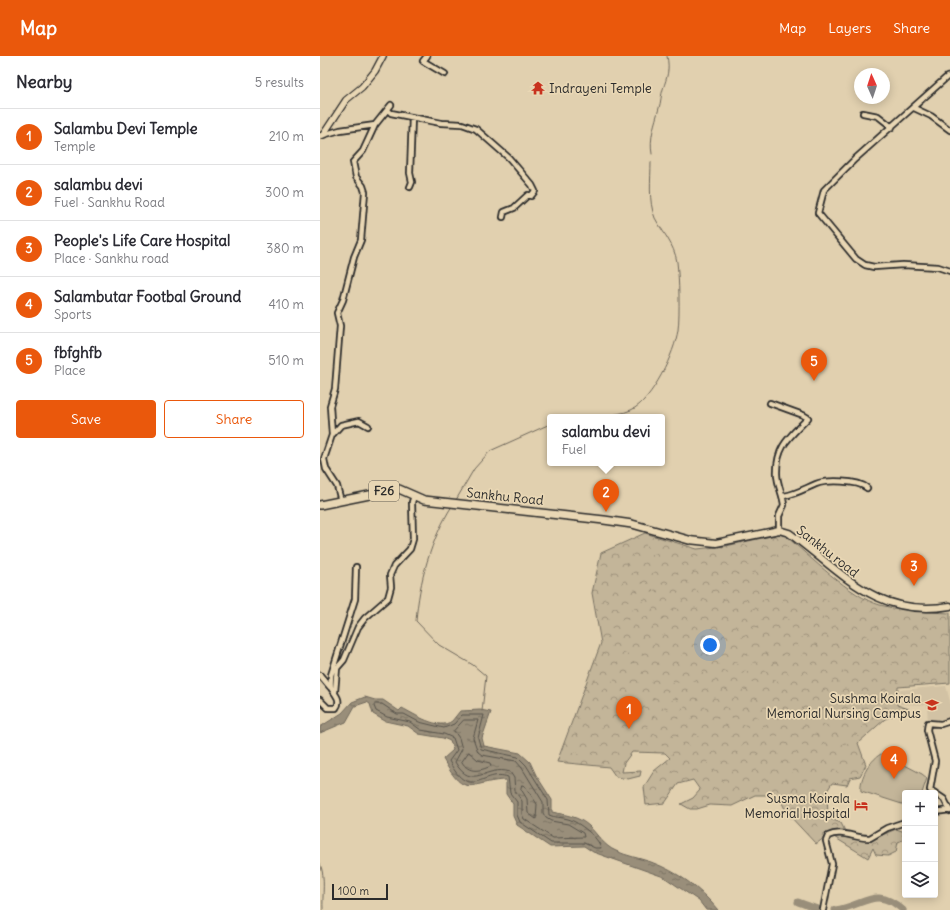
<!DOCTYPE html>
<html lang="en">
<head>
<meta charset="utf-8">
<style>
	body { margin:0; font-family:Delius,sans-serif; background:#f2f2f3; color:#2b2b33 }
	.controls { position:absolute; right:12px; bottom:12px; display:grid; overflow:hidden; border-radius:4px; box-shadow:0 2px 10px #0003 }
	.controls button { width:36px; height:36px; display:grid; place-items:center; padding:0; border:0; border-bottom:1px solid #e1e1e2; background:#fff; color:#2b2b33; font:20px sans-serif }
	.compass { position:absolute; left:534px; top:12px; width:36px; height:36px; border-radius:50%; background:#fff; box-shadow:0 2px 10px #0003; rotate:357deg }
	.scale { position:absolute; left:12px; bottom:10px; width:56px; box-sizing:border-box; padding-left:4px; border:2px solid #2b2b2b; border-top:0; font-size:11px; line-height:14px; white-space:nowrap; color:#2b2b2b; -webkit-text-stroke:3px #e9d7b4; paint-order:stroke }
	.you { position:absolute; left:390px; top:589px; width:14px; height:14px; margin:-10px; border:3px solid #fff; border-radius:50%; background:#1a73e8; box-shadow:0 0 0 6px #1a73e833 }
	.badge { display:grid; place-items:center; width:26px; height:26px; border-radius:50%; background:#ea580c; color:#fff; font-size:13px; font-weight:700 }
	.pin { position:absolute; translate:-50% -33px; filter:drop-shadow(0 1px 2px #0008) }
	.pin::after { content:''; position:absolute; top:21px; width:14px; height:12px; background:inherit; clip-path:polygon(0 0,100% 0,50% 100%) }
	.popup { position:absolute; left:227px; top:358px; width:118px; height:52px; box-sizing:border-box; display:grid; place-content:center; border-radius:4px; background:#fff; filter:drop-shadow(0 1px 3px #0005); font-size:13px; white-space:nowrap; color:#7c7c81 }
	.popup b { font-size:15px; color:#2b2b33 }
	.popup::after { content:''; position:absolute; left:50%; top:100%; margin-left:-8px; border:8px solid transparent; border-top-color:#fff }
	.list { margin:0; padding:0; list-style:none }
	h2 { display:flex; justify-content:space-between; align-items:center; height:52px; margin:0; padding:0 16px; font-size:17px }
	h2 small { font-size:13px; font-weight:400; color:#7c7c81 }
	.list li { display:grid; grid-template-columns:26px 1fr auto; gap:12px; align-items:center; box-sizing:border-box; height:56px; padding:0 16px; border-top:1px solid #e1e1e2 }
	.list b { display:block; font-size:15px; white-space:nowrap }
	.list p { margin:0; font-size:13px; white-space:nowrap; color:#7c7c81 }
	.list em { font-size:13px; font-style:normal; color:#7c7c81 }
	.actions { display:flex; gap:8px; padding:12px 16px }
	.actions a { flex:1; padding:9px 0; border:1px solid #ea580c; border-radius:4px; text-align:center; font-size:14px; color:#ea580c }
	.actions .main { background:#ea580c; color:#fff }
	.icon { flex:none; width:22px; height:22px; fill:none; stroke:currentColor; stroke-width:2; stroke-linecap:round; stroke-linejoin:round }
	.map { position:relative; flex:none; width:630px; height:854px; overflow:hidden }
	header { display:flex; align-items:center; gap:24px; box-sizing:border-box; height:56px; padding:0 20px; background:#ea580c; color:#fff }
	header strong { font-size:19px }
	nav { display:flex; gap:22px; margin-inline-start:auto; font-size:14px }
	main { display:flex }
	aside { flex:1; background:#fff }
	.map>svg:first-child { display:block }
	.built { fill:#d2c2a4 }
	.forest { fill:url(#forest-crowns); stroke:#777062 }
	.pitch { fill:#c3b599; stroke:#777062 }
	.water { fill:url(#water-ripples); stroke:#6d665a }
	.lines { fill:none; stroke-linecap:round; stroke-linejoin:round }
	.shore { stroke:#57534b; stroke-width:1 }
	.stream { stroke:#6d665a; stroke-width:1 }
	.river { stroke:#998e7a; stroke-width:7 }
	.minor-casing { stroke:#2b2b2b; stroke-width:8 }
	.tertiary-casing { stroke:#2b2b2b; stroke-width:8 }
	.secondary-casing { stroke:#2b2b2b; stroke-width:9 }
	.primary-casing { stroke:#2b2b2b; stroke-width:10 }
	.minor { stroke:#e9d7b4; stroke-width:4.5 }
	.tertiary { stroke:#e9d7b4; stroke-width:5.5 }
	.secondary { stroke:#e9d7b4; stroke-width:6 }
	.primary { stroke:#e9d7b4; stroke-width:7 }
	.labels { text-anchor:middle; stroke-width:3.5; stroke-linejoin:round; paint-order:stroke }
	.shield { fill:#e9d7b4; stroke:#645f54; stroke-width:1 }
	.shield-label { font-size:12px; font-weight:bold; fill:#2b2b2b }
	.poi-label { font-size:13px; fill:#2b2b2b; stroke:#e9d7b4; text-anchor:end }
	.street-label { font-size:13px; fill:#2b2b2b; stroke:#e9d7b4 }
</style>
</head>
<body>
<header>
<strong>Map</strong>
<nav><a>Map</a><a>Layers</a><a>Share</a></nav>
</header>
<main>
<aside>
<h2>Nearby<small>5 results</small></h2>
<ul class="list">
<li><span class="badge">1</span><div><b>Salambu Devi Temple</b><p>Temple</p></div><em>210 m</em></li>
<li><span class="badge">2</span><div><b>salambu devi</b><p>Fuel · Sankhu Road</p></div><em>300 m</em></li>
<li><span class="badge">3</span><div><b>People's Life Care Hospital</b><p>Place · Sankhu road</p></div><em>380 m</em></li>
<li><span class="badge">4</span><div><b>Salambutar Footbal Ground</b><p>Sports</p></div><em>410 m</em></li>
<li><span class="badge">5</span><div><b>fbfghfb</b><p>Place</p></div><em>510 m</em></li>
</ul>
<div class="actions"><a class="main">Save</a><a>Share</a></div>
</aside>
<div class="map">
<svg width="630" height="854" viewBox="0 0 630 854">
	<defs>
		<pattern id="forest-crowns" width="20" height="18" patternUnits="userSpaceOnUse"><rect width="20" height="18" fill="#c3b599"/><path d="M2 6a3 3 0 1 1 6 0M12 15a3 3 0 1 1 6 0" fill="none" stroke="#9f937d"/></pattern>
		<pattern id="water-ripples" width="26" height="14" patternUnits="userSpaceOnUse"><rect width="26" height="14" fill="#998e7a"/><path d="M2 4q2-2 4 0t4 0M15 11q2-2 4 0t4 0" fill="none" stroke="#7d7464"/></pattern>
	</defs>
	<rect width="100%" height="100%" fill="#e1d0af"/>
	<filter id="ink" filterUnits="userSpaceOnUse"><feTurbulence type="fractalNoise" baseFrequency=".025" numOctaves="2"/><feDisplacementMap in="SourceGraphic" scale="8" xChannelSelector="R" yChannelSelector="G"/><feConvolveMatrix kernelMatrix="1 2 1 2 8 2 1 2 1" color-interpolation-filters="sRGB"/></filter>
	<g filter="url(#ink)">
		<path class="built" d="M626,630l4,15v15l-1,1 -21,6 -1,-18 -27,-1v-14z"/>
		<path class="forest" d="M325,477l52,16 29,-3 54,-12 6,2c23,20 65,61 94,69 23,6 47,7 70,8v70l-52,4 -1,18 12,4 -24,10 -27,24 8,22 -6,11 -10,2 -3,7 -15,-2 -5,8 1,27 13,5 7,14 23,3 25,-11 9,3v7l-7,3 -2,10 -8,4 -12,-1 -3,-7 -5,10 -39,-24 -13,10 -29,-31 -9,-18h-23l-23,11 -22,-1 -13,4h-7l-9,-5 12,-6 7,-8 -7,-10 -15,4 -13,19 -19,2 -2,-18 10,-16 16,-13 -5,-5 -33,-1 -8,11 -2,9 19,-1 -1,5 -12,3 -12,-2 -7,-10 -52,-5 44,-119 -9,-50 9,-40z"/>
		<path class="pitch" d="M563,697l12,4 2,4 25,13 5,4 -5,15h-17v12l-44,-14c-2,-13 10,-33 22,-38z"/>
		<path class="water" d="M45,641l10,3h8l16,11 3,-3c12,6 37,23 50,13 3,-3 5,-7 8,-10l20,-1 11,2 -9,26 2,8 36,7 10,9 6,13 16,25v12c13,3 26,4 37,14 9,9 15,20 27,25 11,5 23,7 35,11 27,10 49,26 67,48h-12l-7,-9 -35,-24 -71,-25 -9,-6 -34,1 -33,-22 -4,-9v-12l-7,-10v-14c-36,1 -40,21 -63,-21l10,-9 -3,-9 -7,-3 -24,-4 -11,-8 -23,-5 -12,-7 -3,-10 -3,-2 -12,4 -9,16 -26,11v-6l22,-14 10,-11z"/>
		<g class="lines">
			<path class="shore" d="M56,648h6l15,10h7l15,8 25,6 10,-4 8,-9h22l-6,23 3,11 37,8 8,8 22,35 1,15c6,3 13,2 19,4 11,3 31,19 33,29h-6l-11,-5h-33l-31,-21 -3,-7v-13l-7,-9 -2,-16c-25,-9 -37,26 -59,-16l8,-11 -4,-12 -9,-4 -23,-4 -11,-8 -23,-5 -11,-6 -2,-5z
				M144,664h14l-5,18 5,14 4,3 34,6 6,7 21,34v11l3,5 5,3 17,3 15,9 1,4 -31,1 -29,-19 -2,-5v-13l-7,-10 -1,-13 -4,-6c-24,-8 -38,20 -55,-10l7,-13 -3,-11 -5,-7z
				M149,696l9,8 12,3 1,3c-11,5 -22,8 -29,-4z
				M202,729l3,1 12,18 -1,15 -8,-6 -1,-14 -6,-10z"/>
			<path class="stream" d="M332,98c-3,-16 3,-31 7,-46 2,-6 2,-13 4,-19 4,-12 7,-19 4,-33
				M284,361c9,-3 19,-3 27,-7 21,-9 44,-58 47,-80 2,-16 1,-52 -1,-68 -3,-18 -14,-29 -22,-44 -7,-17 -4,-39 -4,-56
				M136,444l18,-31 16,-18 60,-27
				M132,450c-21,33 -33,76 -36,115l23,24 34,20 13,11 -4,35
				M0,808c6,13 2,31 3,46"/>
			<path class="river" d="M478,846l22,8
				M515,854c30,-4 40,-25 68,0"/>
			<g class="minor-casing">
				<path id="minor" d="M107,0l-4,5 22,13
					M630,20l-3,1 -92,82 -31,31 -6,23 38,46 9,6 9,2 29,-2 35,2 12,4
					M594,52l17,8 19,14
					M68,54l3,3 50,10 21,1 14,5 33,29 23,27 3,6 -4,5 -3,-1 -14,13 -10,4 -1,5
					M543,57l15,3 14,11
					M3,79l17,-5 35,-5
					M90,131l2,-5 -2,-9 2,-56
					M450,347l33,12 5,3c-18,19 -32,28 -31,56 0,10 6,21 7,31l-5,11v14
					M12,379l9,-10 18,-4 9,5
					M464,440c12,-2 20,-7 32,-12 10,-4 42,-4 51,4
					M21,445l-4,-15 -11,-17 -2,-10 8,-24 -2,-29 5,-17 5,-63 -3,-13 6,-13 11,-43 7,-17 4,-48 -2,-6 -7,-9 -3,-15 10,-11 12,-26 16,-20
					M0,619l10,12
					M15,636l2,-24 7,-8 14,-33 7,-9 23,-20 3,-11 -1,-12 4,-9 16,-17 3,-10 -1,-37 2,-6
					M0,644l8,8h8c6,-8 -1,-14 -5,-20 -1,-4 0,-9 0,-13l24,-76 1,-32
					M615,737l-5,-3 5,-29 -8,-31 1,-7 13,1 9,-3
					M615,737l9,6 6,12
					M615,756l15,-2
					M503,854l9,-46 -6,-23 2,-5c14,-7 27,3 42,2l17,-10 18,-6"/>
			</g>
			<g class="tertiary-casing">
				<path id="tertiary" d="M0,80l3,-1 23,-35 16,-13 13,-16 8,-15"/>
			</g>
			<g class="secondary-casing">
				<path id="secondary" d="M369,484l27,3 63,-13 10,3c52,38 88,86 161,73"/>
			</g>
			<g class="primary-casing">
				<path id="primary" d="M0,449l79,-16 25,11 180,20 28,4 57,16"/>
			</g>
			<use href="#minor" class="minor"/>
			<use href="#tertiary" class="tertiary"/>
			<use href="#secondary" class="secondary"/>
			<use href="#primary" class="primary"/>
		</g>
	</g>
	<defs>
		<g id="temple-bare" transform="scale(1.08)"><path d="M0-6L5-2H3V0L6.5 2.5H4V6H1.5V3h-3V6H-4V2.5H-6.5L-3 0V-2H-5Z" fill="#c8321e" stroke="#e9d7b4" stroke-width="2.5" paint-order="stroke"/></g>
		<g id="university-bare" transform="scale(1.08)"><path d="M0-5L7-2L0 1L-7-2ZM-4 1L0 2.5L4 1V4Q0 6-4 4Z" fill="#c8321e" stroke="#e9d7b4" stroke-width="2.5" paint-order="stroke"/></g>
		<g id="hotel-bare" transform="scale(1.08)"><path d="M-6-4.5h1.5V1H6V5H4.5V3h-9V5H-6ZM-4 0a1.8 1.8 0 1 1 3.6 0ZM.5 0V-2.5h3Q6-2.5 6 0Z" fill="#c8321e" stroke="#e9d7b4" stroke-width="2.5" paint-order="stroke"/></g>
	</defs>
	<g fill-rule="evenodd">
		<use href="#temple-bare" x="218" y="32"/>
		<use href="#university-bare" x="612" y="649"/>
		<use href="#hotel-bare" x="541" y="749"/>
	</g>
	<g class="labels">
		<rect class="shield" x="49" y="425" width="30" height="20" rx="3"/>
		<g class="shield-label">
			<text x="64" y="439">F26</text>
		</g>
		<g class="poi-label">
			<text x="229" y="37" text-anchor="start">Indrayeni Temple</text>
			<text x="601" y="647">Sushma Koirala<tspan x="601" dy="15">Memorial Nursing Campus</tspan></text>
			<text x="530" y="747">Susma Koirala<tspan x="530" dy="15">Memorial Hospital</tspan></text>
		</g>
		<g class="street-label">
			<text transform="translate(185 440) rotate(6)" y="5">Sankhu Road</text>
			<text transform="translate(508 495) rotate(38)" y="5">Sankhu road</text>
		</g>
	</g>
</svg>
<div class="controls">
<button>+</button>
<button>−</button>
<button><svg class="icon" aria-label="layers" viewBox="0 0 24 24"><path d="M12 4l9 5-9 5-9-5zM3 14l9 5 9-5"/></svg></button>
</div>
<svg class="compass" viewBox="-18 -18 36 36"><path d="M0-13l5 13h-10z" fill="#e53935"/><path d="M0 13l5-13h-10z" fill="#7c7c81"/></svg>
<div class="scale">100 m</div>
<div class="you"></div>
<div class="pin badge" style="left:309px;top:673px">1</div>
<div class="pin badge" style="left:286px;top:456px">2</div>
<div class="popup"><b>salambu devi</b>Fuel</div>
<div class="pin badge" style="left:594px;top:530px">3</div>
<div class="pin badge" style="left:574px;top:723px">4</div>
<div class="pin badge" style="left:494px;top:325px">5</div>
</div>
</main>
</body>
</html>
